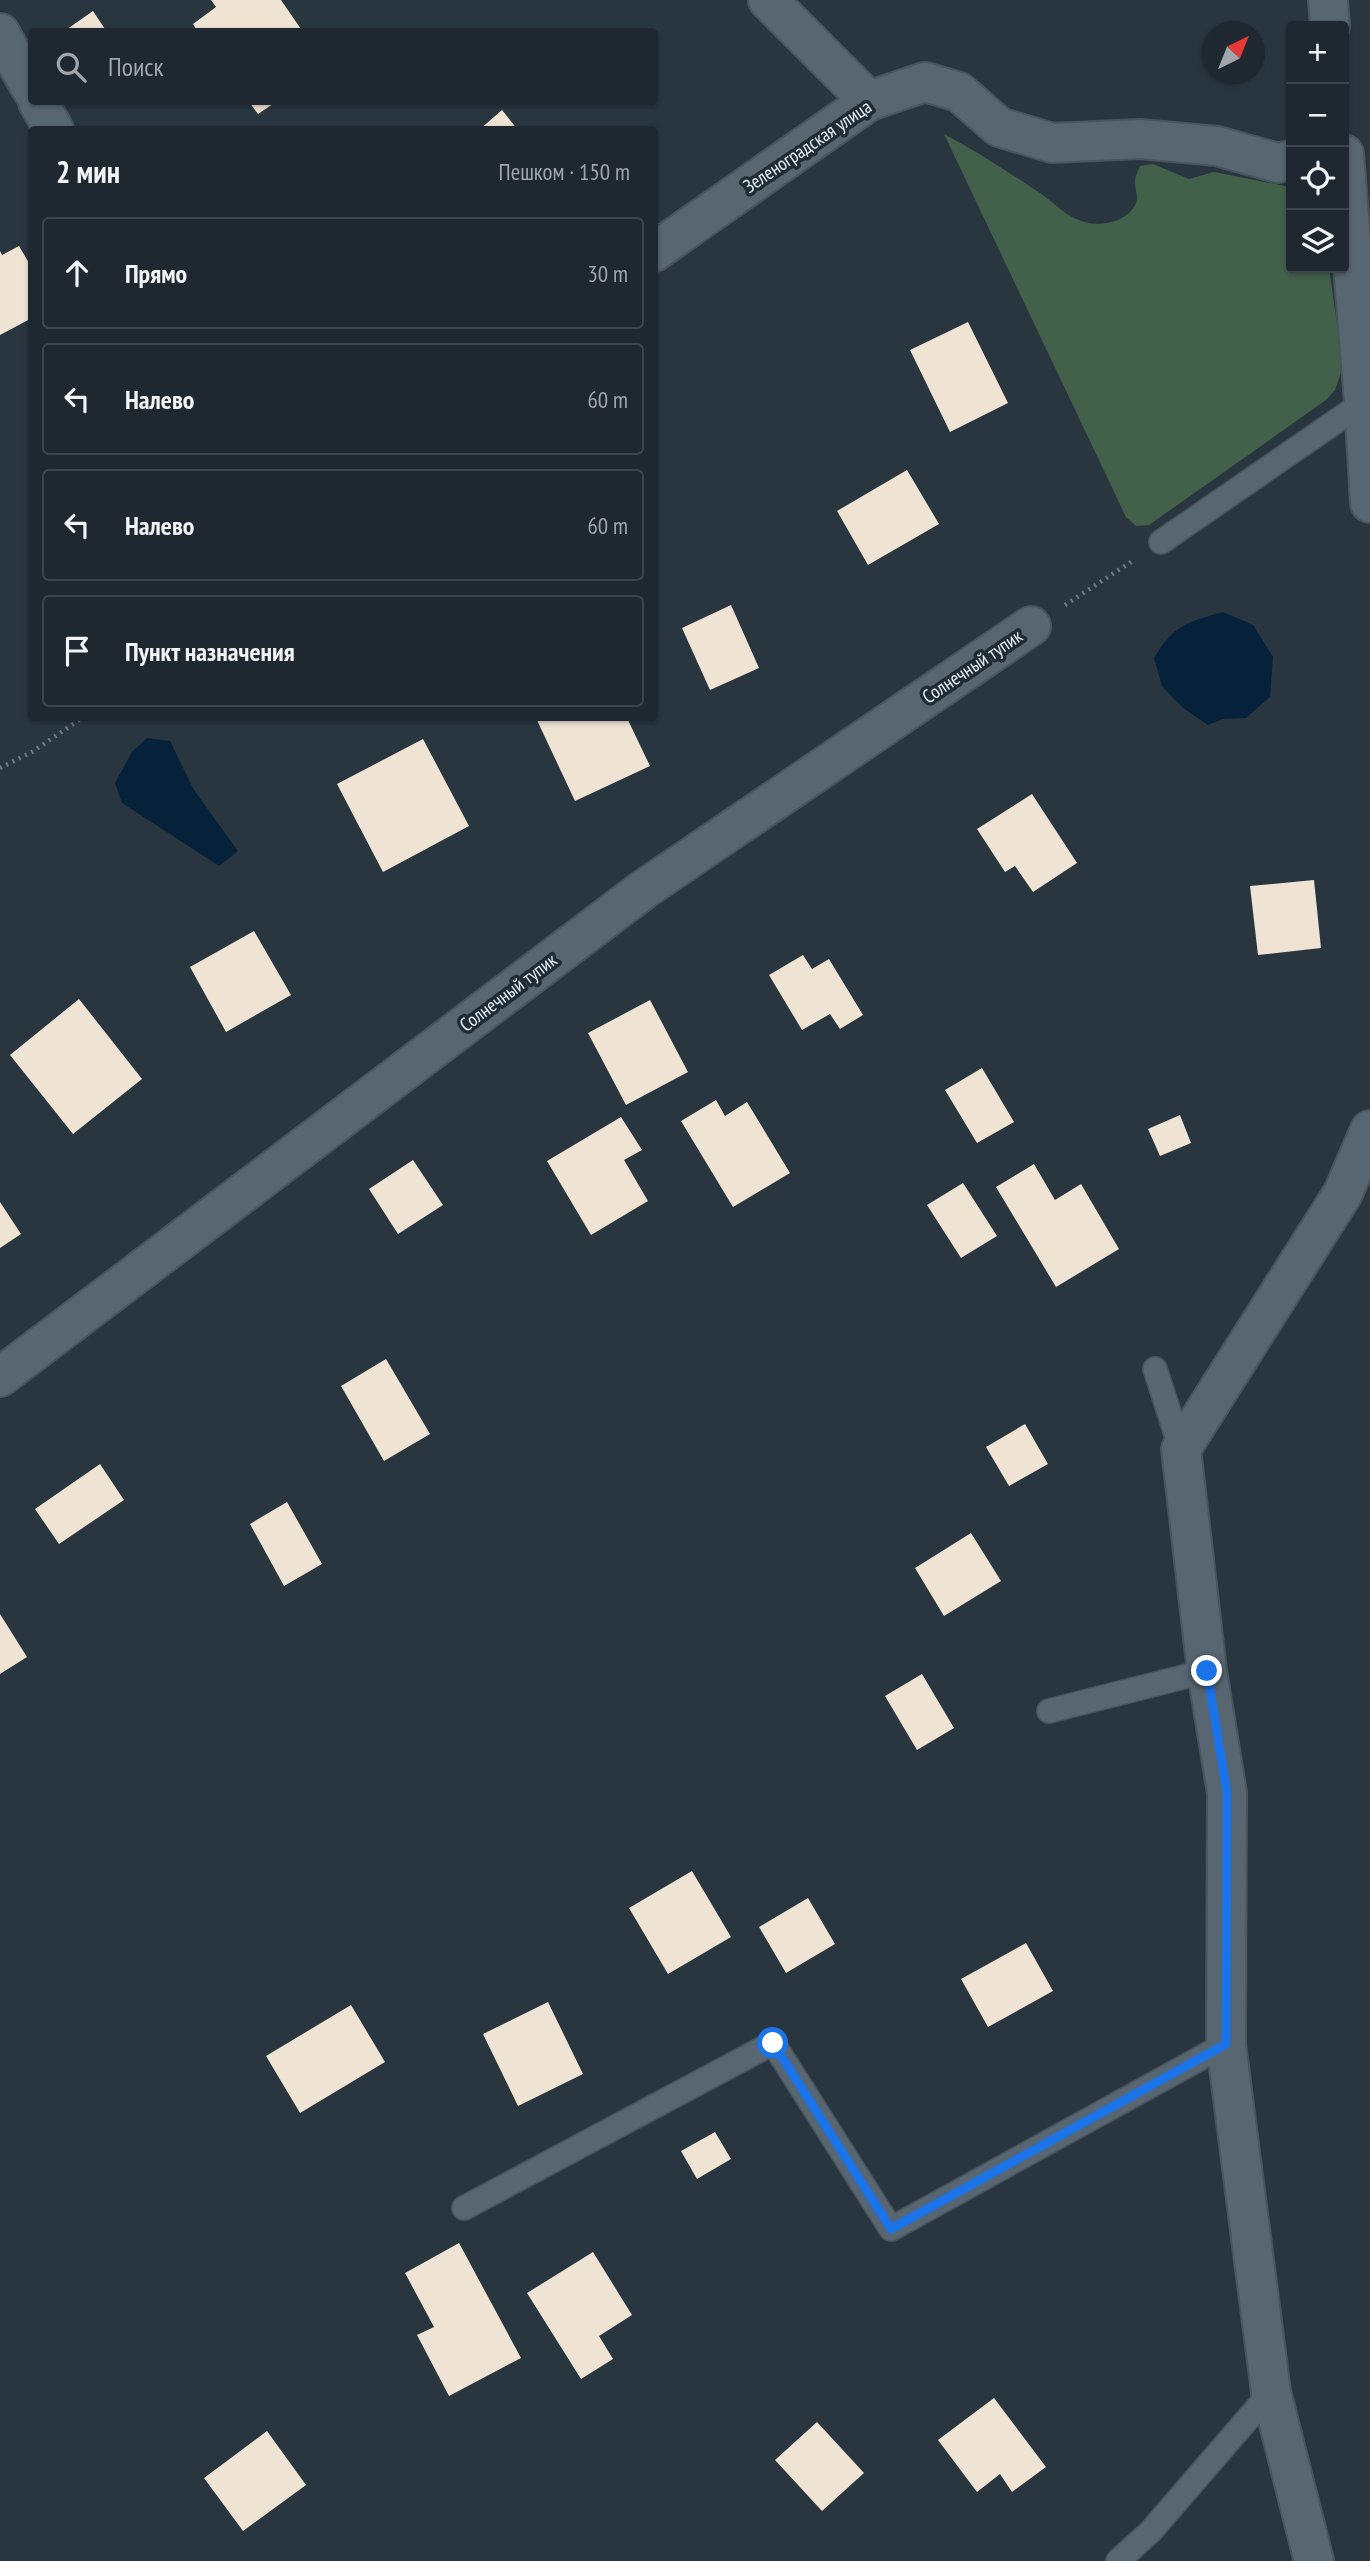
<!DOCTYPE html>
<html lang="ru">
<head>
<meta charset="utf-8">
<style>
	body { margin:0; font-family:"PT Sans Narrow",sans-serif; background:#273038; color:#f1f3f6 }
	.controls { position:absolute; right:21px; top:21px; display:grid; overflow:hidden; border-radius:7px; box-shadow:0 2px 5px #0004 }
	.controls button { width:63px; height:63px; display:grid; place-items:center; padding:0; border:0; border-bottom:2px solid #3c444c; background:#1f2830; color:#f1f3f6; font:35px sans-serif }
	.compass { position:absolute; left:1202px; top:21px; width:63px; height:63px; border-radius:50%; background:#1f2830; box-shadow:0 2px 5px #0004; rotate:43deg }
	.stop { position:absolute; width:21px; height:21px; margin:-16px; border:5px solid #1a73e8; border-radius:50%; background:#fff }
	.stop.end { background:#1a73e8; border-color:#fff; box-shadow:0 2px 7px #0008 }
	.list { margin:0; padding:0; list-style:none }
	h2 { display:flex; justify-content:space-between; align-items:center; height:91px; margin:0; padding:0 28px; font-size:30px }
	h2 small { font-size:23px; font-weight:400; color:#a1a6ab }
	.list li { display:grid; grid-template-columns:46px 1fr auto; gap:21px; align-items:center; box-sizing:border-box; height:112px; margin:0 14px 14px; padding:0 14px; border:2px solid #3c444c; border-radius:7px }
	.list b { display:block; font-size:26px; white-space:nowrap }
	.list em { font-size:23px; font-style:normal; color:#a1a6ab }
	.icon { flex:none; width:38px; height:38px; fill:none; stroke:currentColor; stroke-width:2; stroke-linecap:round; stroke-linejoin:round }
	.map { position:relative; flex:none; width:1370px; height:2561px; overflow:hidden }
	.search { position:absolute; background:#1f2830; box-shadow:0 2px 5px #0004; left:28px; top:28px; width:630px; height:77px; display:flex; align-items:center; gap:18px; box-sizing:border-box; padding:0 24px; border-radius:7px; color:#a1a6ab; font-size:26px }
	.panel { position:absolute; background:#1f2830; box-shadow:0 2px 5px #0004; left:28px; top:126px; width:630px; height:595px; border-radius:7px }
	.map>svg:first-child { display:block }
	.green { fill:#42604a }
	.water { fill:#06223a }
	.building { fill:#efe4d4 }
	.lines { fill:none; stroke-linecap:round; stroke-linejoin:round }
	.lane-casing { stroke:#49545c; stroke-width:26 }
	.street-casing { stroke:#49545c; stroke-width:42 }
	.path { stroke:#6e7982; stroke-width:4.5; stroke-dasharray:2 5; stroke-linecap:butt }
	.lane { stroke:#576671; stroke-width:23 }
	.street { stroke:#576671; stroke-width:38 }
	.route { stroke:#1a73e8; stroke-width:9 }
	.labels { text-anchor:middle; stroke-width:7; stroke-linejoin:round; paint-order:stroke }
	.street-label { font-size:19px; fill:#e9f1f7; stroke:#1f2c35 }
</style>
</head>
<body>
<div class="map">
<svg width="1370" height="2561" viewBox="0 0 1370 2561">
	<rect width="100%" height="100%" fill="#293640"/>
	<path class="green" d="M944,134c34,18 64,38 96,59 15,10 27,25 45,29 16,5 39,0 49,-15 6,-8 1,-16 1,-25 0,-5 3,-11 5,-16l13,-2 36,15 25,-7 76,15 1,81h38l14,98 -8,24 -9,10 -177,125 -13,1 -10,-9z"/>
	<path class="water" d="M1223,612l30,13 20,32 -3,40 -24,21 -23,1 -15,6 -25,-17 -21,-22 -8,-28c20,-33 33,-36 69,-46z
		M147,738l23,3 24,49 44,61 -19,15 -97,-63 -7,-20 17,-31z"/>
	<path class="building" d="M211,0h70l22,32h-105l-5,-8 23,-17z
		M93,11l14,21h-44z
		M249,102h27l-18,12z
		M502,110l16,20h-39z
		M19,246l13,22v50l-32,17v-84l2,4z
		M968,322l40,81 -58,29 -40,-82z
		M907,470l32,54 -71,41 -31,-54z
		M731,605l28,63 -49,22 -28,-62z
		M536,718h91l23,48 -75,35z
		M423,739l46,87 -86,46 -46,-88z
		M1032,794l45,69 -44,29 -18,-26 -10,6 -28,-43z
		M1314,880l7,68 -63,7 -8,-69z
		M254,931l37,64 -65,37 -36,-65z
		M803,955l9,14 17,-10 34,56 -23,14 -10,-15 -28,16 -33,-55z
		M79,999l63,80 -69,55 -63,-79z
		M650,1000l38,72 -62,33 -38,-72z
		M982,1068l32,54 -37,21 -32,-53z
		M716,1100l9,16 22,-14 43,71 -57,34 -52,-86z
		M1180,1115l11,28 -31,13 -12,-27z
		M621,1117l21,33 -18,10 24,41 -57,34 -44,-74z
		M413,1160l30,45 -45,29 -29,-45z
		M1034,1164l21,36 26,-16 38,65 -63,38 -60,-100z
		M963,1183l34,53 -36,22 -34,-53z
		M0,1202l21,32 -21,14z
		M386,1359l44,75 -46,27 -43,-75z
		M1025,1424l23,40 -39,22 -23,-39z
		M100,1464l24,36 -65,44 -24,-35z
		M287,1502l35,62 -38,22 -34,-62z
		M971,1533l30,48 -57,35 -29,-48z
		M0,1614l27,43 -27,17z
		M922,1674l32,54 -37,22 -32,-54z
		M692,1871l39,66 -63,37 -39,-66z
		M808,1898l27,46 -49,29 -27,-46z
		M1026,1943l27,48 -65,36 -27,-48z
		M548,2002l35,72 -65,32 -35,-72z
		M351,2005l34,57 -85,51 -34,-57z
		M715,2132l16,27 -34,20 -16,-28z
		M459,2243l62,115 -72,38 -32,-61 17,-8 -29,-54z
		M593,2252l39,63 -33,21 14,23 -32,20 -54,-86z
		M994,2398l52,69 -34,25 -12,-18 -23,18 -39,-52z
		M817,2422l47,51 -42,38 -47,-51z
		M267,2431l39,54 -63,46 -39,-53z"/>
	<g class="lines">
		<g class="lane-casing">
			<path id="lane" d="M1161,542l203,-140
				M1155,1369l26,80
				M1049,1711l158,-40
				M464,2208l309,-165 118,186 335,-185
				M1118,2561l33,-30 120,-139"/>
		</g>
		<g class="street-casing">
			<path id="street" d="M768,0l101,101
				M1328,0l2,26
				M0,33l32,57
				M38,102l16,28
				M1344,154l20,248 6,101
				M654,252l215,-151 56,-19 34,10 40,35 53,16 88,-4 77,7 61,17 13,-3
				M0,1377l643,-487 388,-264
				M1314,2561l-43,-169 -45,-348 1,-251 -20,-122 -26,-222 162,-256 27,-63"/>
		</g>
		<path class="path" d="M1065,605l69,-45
			M0,768l32,-16 50,-34"/>
		<use href="#lane" class="lane"/>
		<use href="#street" class="street"/>
	</g>
	<g class="lines">
		<path class="route" d="M773,2043l118,186 335,-185 1,-251 -20,-122"/>
	</g>
	<g class="labels">
		<g class="street-label">
			<text transform="translate(807 146) rotate(-34)" y="7">Зеленоградская улица</text>
			<text transform="translate(972 666) rotate(-34)" y="7">Солнечный тупик</text>
			<text transform="translate(508 992) rotate(-37)" y="7">Солнечный тупик</text>
		</g>
	</g>
</svg>
<div class="controls">
<button>+</button>
<button>−</button>
<button><svg class="icon" aria-label="locate" viewBox="0 0 24 24"><circle cx="12" cy="12" r="6"/><path d="M12 2v4M12 18v4M2 12h4M18 12h4"/></svg></button>
<button><svg class="icon" aria-label="layers" viewBox="0 0 24 24"><path d="M12 4l9 5-9 5-9-5zM3 14l9 5 9-5"/></svg></button>
</div>
<svg class="compass" viewBox="-18 -18 36 36"><path d="M0-13l5 13h-10z" fill="#e53935"/><path d="M0 13l5-13h-10z" fill="#a1a6ab"/></svg>
<div class="stop" style="left:773px;top:2043px"></div>
<div class="stop end" style="left:1207px;top:1671px"></div>
<div class="search"><svg class="icon" aria-label="search" viewBox="0 0 24 24"><circle cx="10" cy="10" r="6"/><path d="M15 15l6 6"/></svg>Поиск</div>
<section class="panel">
<h2>2 мин<small>Пешком · 150 m</small></h2>
<ul class="list">
<li><svg class="icon" aria-label="ahead" viewBox="0 0 24 24"><path d="M12 20V5M6 11l6-6 6 6"/></svg><div><b>Прямо</b></div><em>30 m</em></li>
<li><svg class="icon" aria-label="left" viewBox="0 0 24 24"><path d="M17 20v-9H6M10 6l-5 5 5 5"/></svg><div><b>Налево</b></div><em>60 m</em></li>
<li><svg class="icon" aria-label="left" viewBox="0 0 24 24"><path d="M17 20v-9H6M10 6l-5 5 5 5"/></svg><div><b>Налево</b></div><em>60 m</em></li>
<li><svg class="icon" aria-label="arrive" viewBox="0 0 24 24"><path d="M6 21V4h12l-3 4 3 4H6"/></svg><div><b>Пункт назначения</b></div></li>
</ul>
</section>
</div>
</body>
</html>
